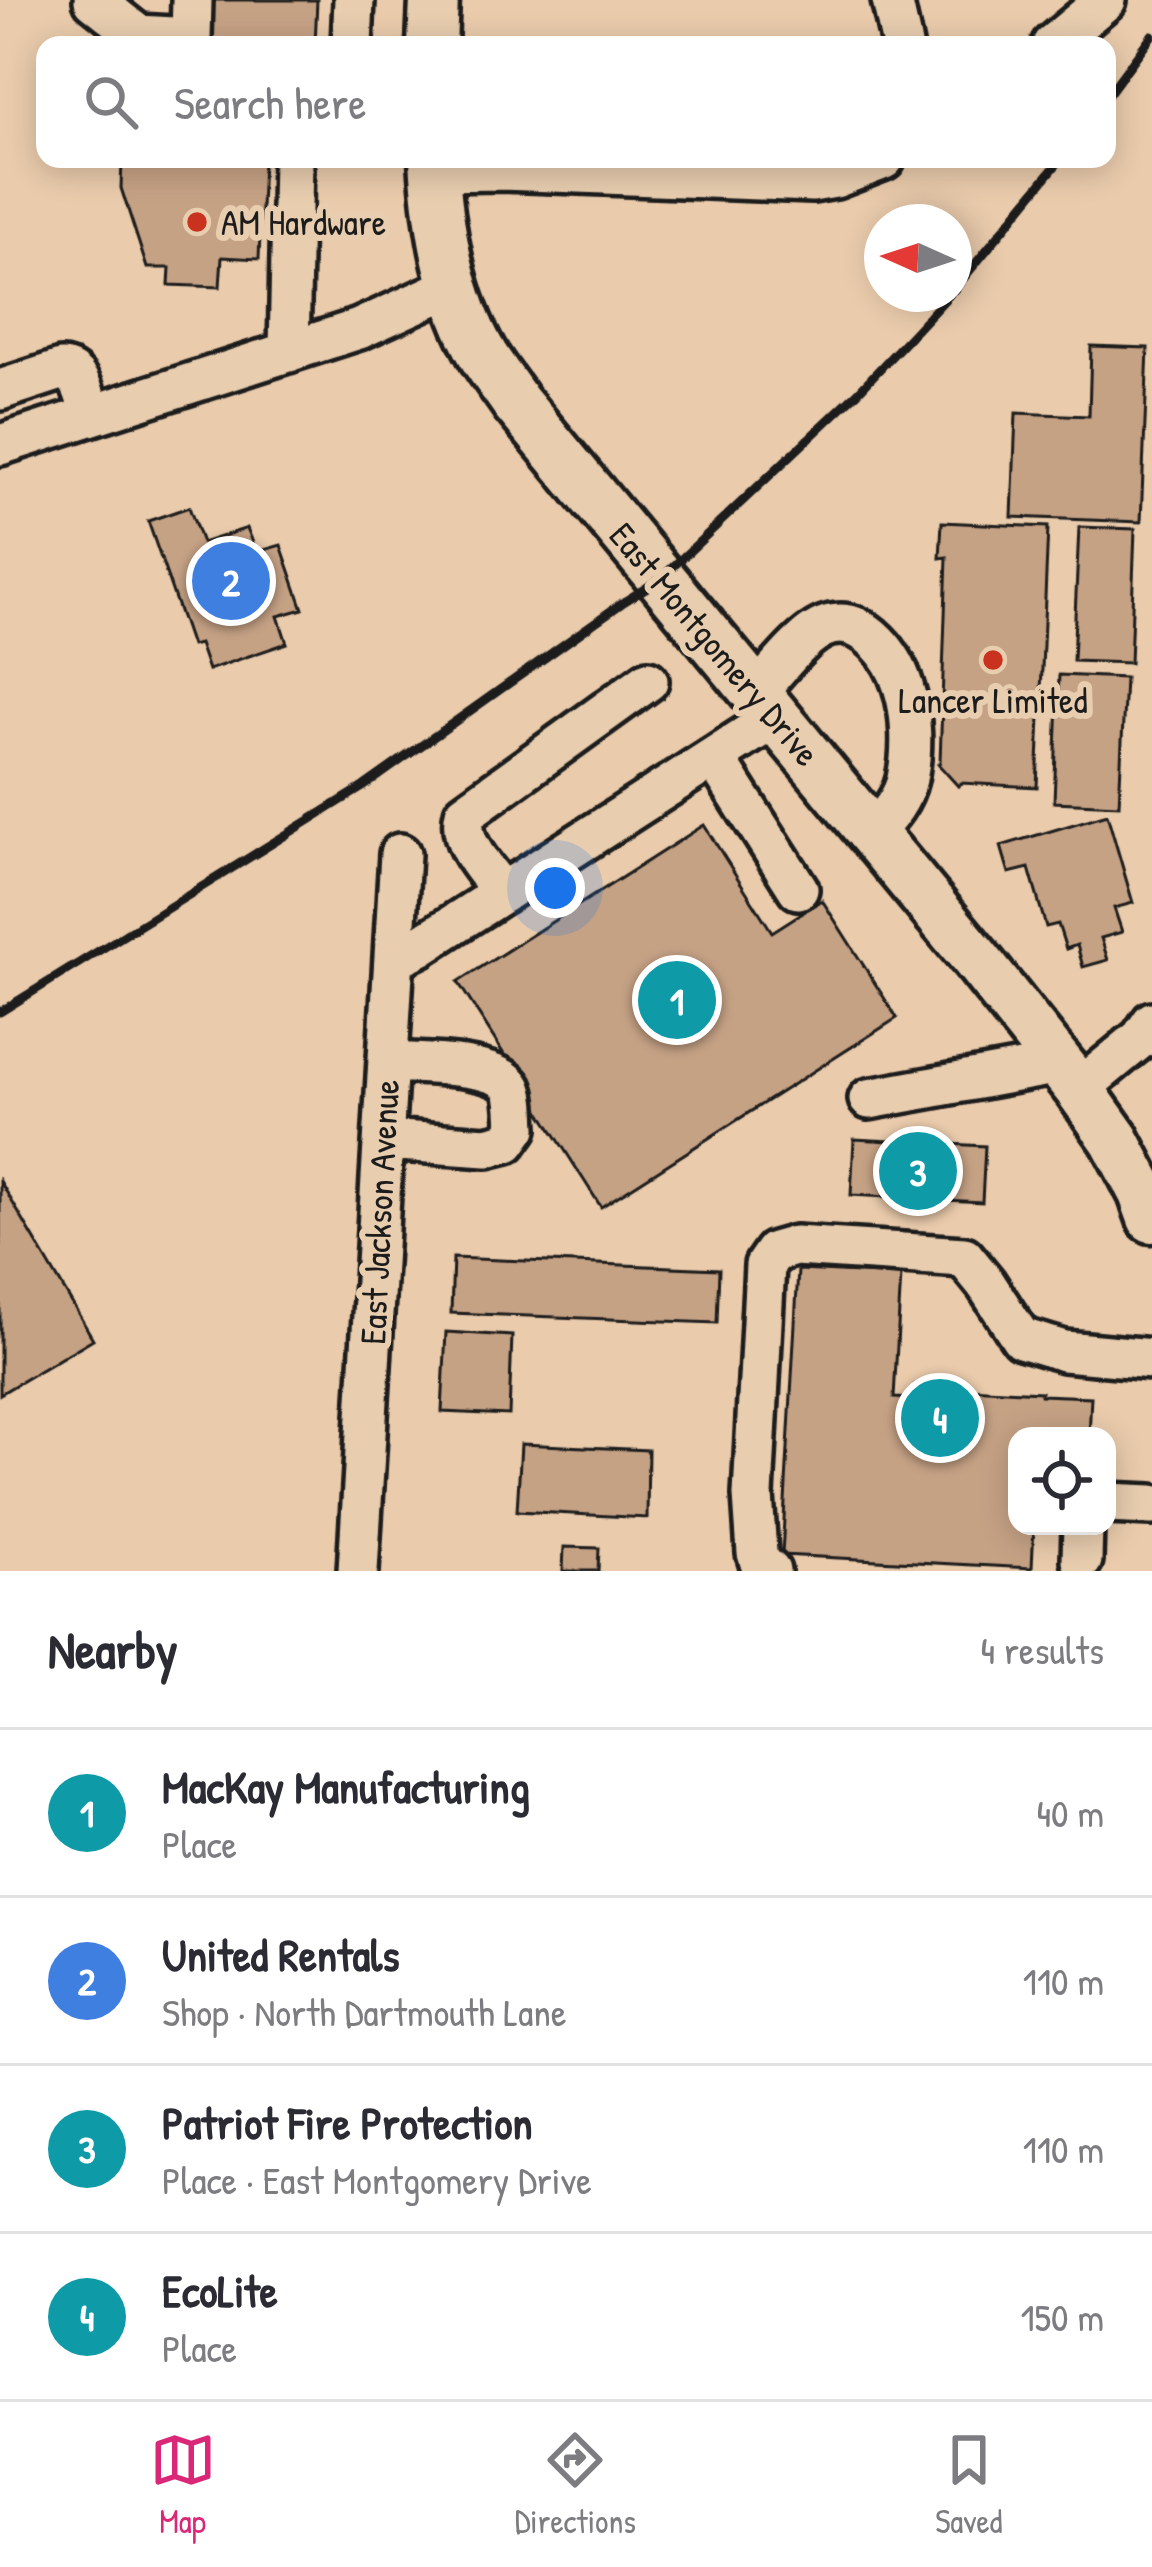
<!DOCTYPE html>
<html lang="en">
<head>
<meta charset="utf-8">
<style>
	body { margin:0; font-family:"Patrick Hand",sans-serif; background:#f2f2f3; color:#2b2b33 }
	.controls { position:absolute; right:36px; bottom:36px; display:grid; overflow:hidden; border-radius:24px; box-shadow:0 6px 30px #0003 }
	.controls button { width:108px; height:108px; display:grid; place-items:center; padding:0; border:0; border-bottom:3px solid #e1e1e2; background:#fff; color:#2b2b33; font:60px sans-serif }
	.compass { position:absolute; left:864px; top:204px; width:108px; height:108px; border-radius:50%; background:#fff; box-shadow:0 6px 30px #0003; rotate:273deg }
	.you { position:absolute; left:555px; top:888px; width:42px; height:42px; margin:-30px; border:9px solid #fff; border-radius:50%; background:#1a73e8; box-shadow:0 0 0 18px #1a73e833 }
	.badge { display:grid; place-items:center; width:78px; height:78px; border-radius:50%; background:#db2777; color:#fff; font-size:39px; font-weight:700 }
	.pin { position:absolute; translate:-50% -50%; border:6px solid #fff; box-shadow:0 3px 12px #0006 }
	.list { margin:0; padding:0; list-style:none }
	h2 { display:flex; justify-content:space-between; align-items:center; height:156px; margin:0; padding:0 48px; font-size:51px }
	h2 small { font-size:39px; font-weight:400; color:#7c7c81 }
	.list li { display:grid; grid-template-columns:78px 1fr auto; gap:36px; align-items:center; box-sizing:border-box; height:168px; padding:0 48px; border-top:3px solid #e1e1e2 }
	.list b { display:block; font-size:45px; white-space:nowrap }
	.list p { margin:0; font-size:39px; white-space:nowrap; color:#7c7c81 }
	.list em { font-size:39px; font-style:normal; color:#7c7c81 }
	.icon { flex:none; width:66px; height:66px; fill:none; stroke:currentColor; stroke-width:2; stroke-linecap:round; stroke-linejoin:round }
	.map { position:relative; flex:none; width:1152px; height:1571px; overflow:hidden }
	.search { position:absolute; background:#fff; box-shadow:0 6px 30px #0003; left:36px; right:36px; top:36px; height:132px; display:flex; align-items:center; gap:30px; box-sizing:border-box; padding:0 42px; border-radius:24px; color:#7c7c81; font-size:45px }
	.sheet { height:828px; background:#fff }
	nav { display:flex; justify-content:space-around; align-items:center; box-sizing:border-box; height:168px; border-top:3px solid #e1e1e2; background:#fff; font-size:33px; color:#7c7c81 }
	nav a { display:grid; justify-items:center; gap:6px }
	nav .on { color:#db2777 }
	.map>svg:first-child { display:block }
	.building { fill:#c6a285; stroke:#1c1c1c; stroke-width:3 }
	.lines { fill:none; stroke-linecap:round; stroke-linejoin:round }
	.minor-casing { stroke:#1c1c1c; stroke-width:48 }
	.major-casing { stroke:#1c1c1c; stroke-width:57 }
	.minor { stroke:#e8cdaf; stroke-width:39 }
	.major { stroke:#e8cdaf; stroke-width:48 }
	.rail { stroke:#1c1c1c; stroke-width:9 }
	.poi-dot { fill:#c8321e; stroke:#e8cdaf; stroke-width:4.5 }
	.labels { text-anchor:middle; stroke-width:12; stroke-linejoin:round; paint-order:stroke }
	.poi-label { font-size:36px; fill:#1c1c1c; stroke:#e8cdaf; text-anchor:start }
	.street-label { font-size:36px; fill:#1c1c1c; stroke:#e8cdaf }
</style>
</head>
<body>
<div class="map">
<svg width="1152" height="1571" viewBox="0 0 1152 1571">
	<rect width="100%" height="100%" fill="#eacbac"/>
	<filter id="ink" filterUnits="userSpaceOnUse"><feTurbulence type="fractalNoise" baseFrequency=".00833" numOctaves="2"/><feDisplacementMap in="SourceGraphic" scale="24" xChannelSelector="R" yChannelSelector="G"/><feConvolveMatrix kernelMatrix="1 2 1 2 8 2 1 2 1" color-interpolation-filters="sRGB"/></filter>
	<g filter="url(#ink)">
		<path class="building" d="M213,0h104l-2,45h-104z
			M122,159h141l-4,100 -37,-2 -2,30 -51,-2 1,-17h-23l-26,-80z
			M1091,346l57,2 -7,174 -129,-5 4,-104 73,3z
			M189,507l13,36 45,-15 10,24 24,-7 22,64 -25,7 9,27 -79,27 -9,-26 -8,2 -43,-125z
			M942,522l106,5 -11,260 -76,-4 -3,3 -20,-22 2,-2 7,-205 -7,1z
			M1079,527l56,2 -5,134 -57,-2z
			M1059,675l66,3 -6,127 -65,-3z
			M1107,814l26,89 -19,5 8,24 -21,6 7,22 -25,7 -6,-22 -11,4 -8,-25 -12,3 -17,-59 -20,5 -8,-27z
			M704,825l68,107 50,-32 75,118 -296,189 -143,-225z
			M854,1139l131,7 -3,56 -131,-7z
			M0,1181l93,158 -93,55z
			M453,1258l266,11 -2,54 -266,-10z
			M798,1270l103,5 -7,123 21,1v-14l126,7v3l50,2 -2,39h-72v90h17l-2,42 -250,-13z
			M446,1332l66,4 -3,79 -67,-3z
			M521,1444l127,6 -1,68 -130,-7z
			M564,1547l35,1 -1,23h-35z"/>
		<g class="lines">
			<g class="minor-casing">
				<path id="minor" d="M94,0l44,35 53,3 1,-38
					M892,0l10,45
					M352,45l2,-45
					M1052,45l54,-45
					M434,171l68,-1 310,12 23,-4 49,-19
					M289,352l4,-193
					M0,390l61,-20c21,1 24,28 30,45
					M0,445l359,-116 94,-43
					M756,693c18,-19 49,-63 75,-68 35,-8 63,32 72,61 9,27 10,65 4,93 -5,22 -20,38 -35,55
					M714,757l84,132
					M503,893c-17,-23 -46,-50 -38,-80l183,-132
					M394,959l26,-13 356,-229
					M1079,1089l62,-51 11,-16
					M869,1099l190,-35
					M384,1140l103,7 20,-5 10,-14c-1,-12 0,-29 -5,-40 -14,-26 -96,-24 -124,-26
					M1107,1503l45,2
					M1082,1560l1,-34
					M358,1571l42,-717
					M770,1571l-10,-8 -3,-10 -4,-58 12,-230 9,-13 21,-6 169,11 22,27 35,54 43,13 88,8"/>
			</g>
			<g class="major-casing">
				<path id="major" d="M432,45l2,-45
					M434,159c4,67 15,139 50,198 10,16 22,31 32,46l460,556 103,130 36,51 28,53 9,25"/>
			</g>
			<use href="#minor" class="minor"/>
			<use href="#major" class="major"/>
			<path class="rail" d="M1107,96l45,-61
				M954,290l107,-131
				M0,1012l363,-225 259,-184 38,-24 198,-187 92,-98"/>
		</g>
	</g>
	<g class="poi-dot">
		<circle cx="197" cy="222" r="12"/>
		<circle cx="993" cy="660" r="12"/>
	</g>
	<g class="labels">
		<g class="poi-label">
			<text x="221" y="235">AM Hardware</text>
			<text x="993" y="713" text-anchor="middle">Lancer Limited</text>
		</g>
		<g class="street-label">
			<text transform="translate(715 644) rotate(50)" y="13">East Montgomery Drive</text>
			<text transform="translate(379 1212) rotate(-87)" y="13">East Jackson Avenue</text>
		</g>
	</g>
</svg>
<div class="controls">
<button><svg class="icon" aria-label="locate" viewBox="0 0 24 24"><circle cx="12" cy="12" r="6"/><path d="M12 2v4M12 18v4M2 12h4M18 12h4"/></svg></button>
</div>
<svg class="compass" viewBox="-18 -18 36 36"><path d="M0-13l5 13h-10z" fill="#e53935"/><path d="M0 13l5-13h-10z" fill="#7c7c81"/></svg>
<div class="you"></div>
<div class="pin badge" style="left:677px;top:1000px;background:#0f9aa8">1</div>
<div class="pin badge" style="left:231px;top:581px;background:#3f7fe0">2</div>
<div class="pin badge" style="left:918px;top:1171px;background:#0f9aa8">3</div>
<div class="pin badge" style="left:940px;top:1418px;background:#0f9aa8">4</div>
<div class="search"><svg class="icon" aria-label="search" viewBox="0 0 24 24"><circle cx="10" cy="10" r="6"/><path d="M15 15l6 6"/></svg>Search here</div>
</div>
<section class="sheet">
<h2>Nearby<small>4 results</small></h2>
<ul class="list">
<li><span class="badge" style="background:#0f9aa8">1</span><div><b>MacKay Manufacturing</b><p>Place</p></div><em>40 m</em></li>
<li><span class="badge" style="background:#3f7fe0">2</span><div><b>United Rentals</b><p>Shop · North Dartmouth Lane</p></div><em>110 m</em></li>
<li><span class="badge" style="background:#0f9aa8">3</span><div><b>Patriot Fire Protection</b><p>Place · East Montgomery Drive</p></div><em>110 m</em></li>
<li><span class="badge" style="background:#0f9aa8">4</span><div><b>EcoLite</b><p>Place</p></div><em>150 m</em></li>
</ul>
</section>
<nav>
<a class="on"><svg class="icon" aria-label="map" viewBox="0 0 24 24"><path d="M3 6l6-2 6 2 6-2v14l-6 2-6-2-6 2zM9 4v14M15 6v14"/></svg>Map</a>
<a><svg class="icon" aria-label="directions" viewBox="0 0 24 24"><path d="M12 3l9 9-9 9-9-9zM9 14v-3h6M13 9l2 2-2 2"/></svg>Directions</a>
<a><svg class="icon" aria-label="saved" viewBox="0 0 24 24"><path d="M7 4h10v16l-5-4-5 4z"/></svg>Saved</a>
</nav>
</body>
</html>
